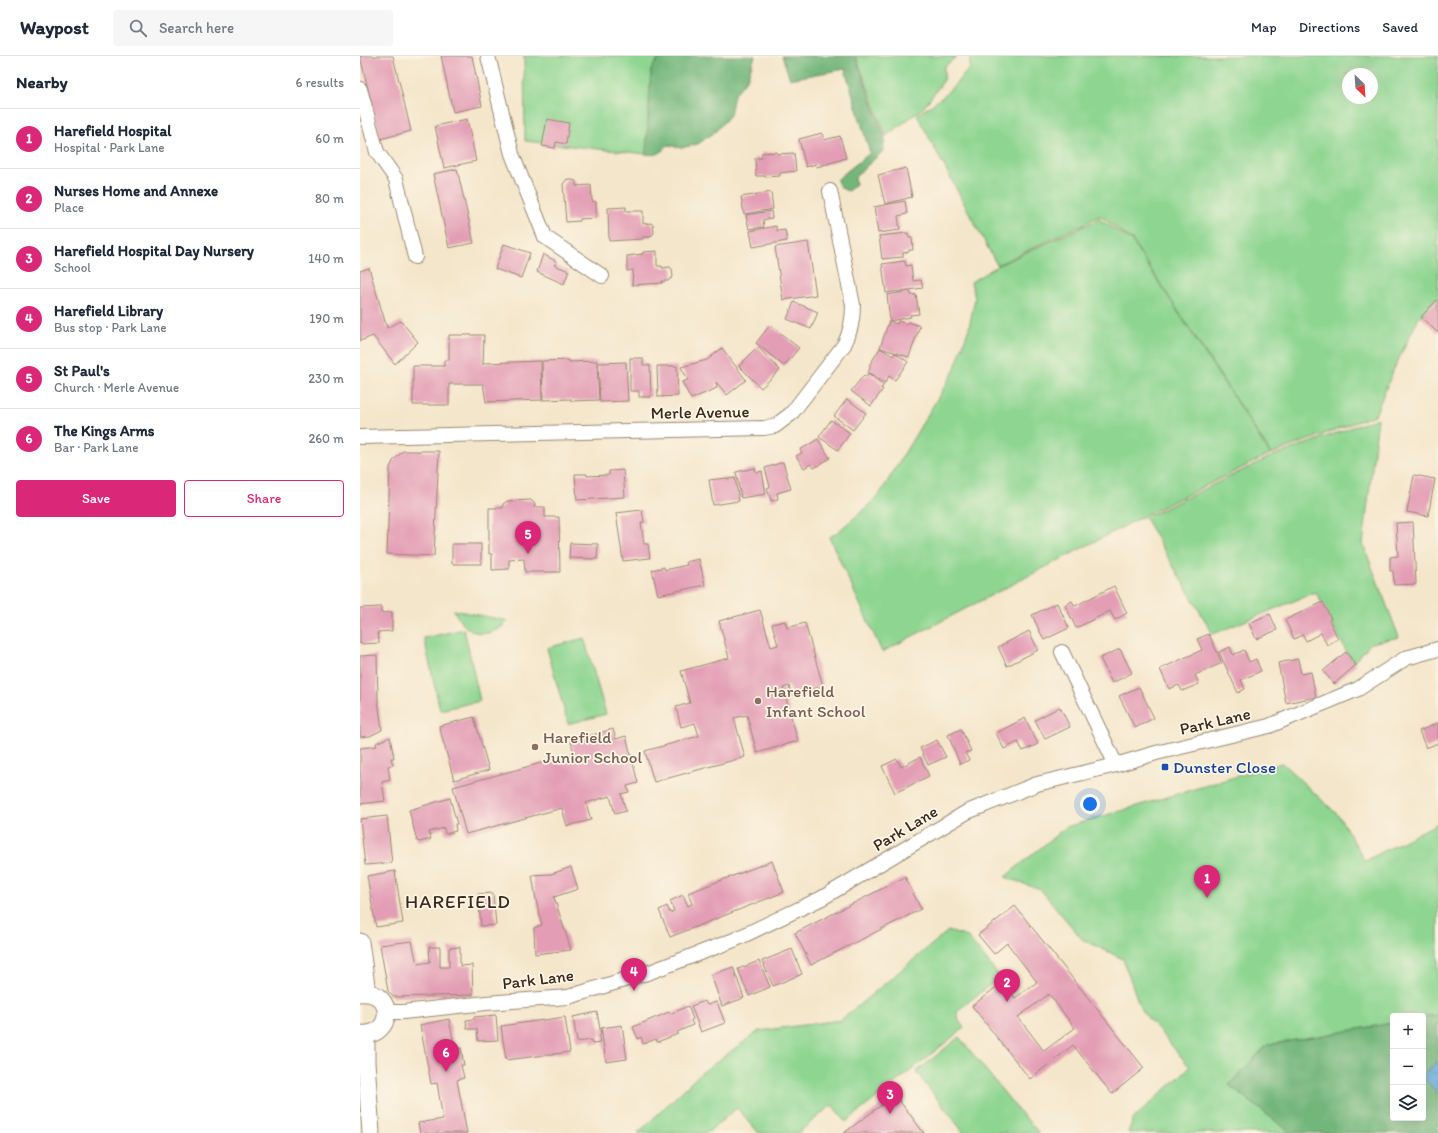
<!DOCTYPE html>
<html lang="en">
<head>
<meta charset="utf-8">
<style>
	body { margin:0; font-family:Itim,sans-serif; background:#f6f6f7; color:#1f2937 }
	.controls { position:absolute; right:12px; bottom:12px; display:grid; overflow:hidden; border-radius:4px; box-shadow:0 4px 16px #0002 }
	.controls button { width:36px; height:36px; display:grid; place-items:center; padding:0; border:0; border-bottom:1px solid #e0e1e3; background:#fff; color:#1f2937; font:20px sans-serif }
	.compass { position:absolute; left:982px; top:12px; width:36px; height:36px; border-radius:50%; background:#fff; box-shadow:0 4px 16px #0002; rotate:155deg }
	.you { position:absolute; left:730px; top:748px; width:14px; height:14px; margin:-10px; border:3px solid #fff; border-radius:50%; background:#1a73e8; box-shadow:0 0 0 6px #1a73e833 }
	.badge { display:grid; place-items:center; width:26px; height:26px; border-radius:50%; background:#db2777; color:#fff; font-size:13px; font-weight:700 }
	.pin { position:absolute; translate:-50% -33px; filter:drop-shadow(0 1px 2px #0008) }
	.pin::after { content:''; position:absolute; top:21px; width:14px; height:12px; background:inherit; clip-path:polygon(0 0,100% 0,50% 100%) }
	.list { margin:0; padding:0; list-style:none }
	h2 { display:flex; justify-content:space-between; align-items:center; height:52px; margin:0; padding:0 16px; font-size:17px }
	h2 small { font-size:13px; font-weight:400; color:#747a83 }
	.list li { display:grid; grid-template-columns:26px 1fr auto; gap:12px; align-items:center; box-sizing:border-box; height:60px; padding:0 16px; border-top:1px solid #e0e1e3 }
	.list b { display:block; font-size:15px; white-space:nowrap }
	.list p { margin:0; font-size:13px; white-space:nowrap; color:#747a83 }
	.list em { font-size:13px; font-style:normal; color:#747a83 }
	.actions { display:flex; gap:8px; padding:12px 16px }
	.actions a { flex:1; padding:9px 0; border:1px solid #db2777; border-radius:4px; text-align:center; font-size:14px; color:#db2777 }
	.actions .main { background:#db2777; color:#fff }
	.icon { flex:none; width:22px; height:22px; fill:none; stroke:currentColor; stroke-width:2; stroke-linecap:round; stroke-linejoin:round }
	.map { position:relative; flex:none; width:1078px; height:1077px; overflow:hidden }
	header { display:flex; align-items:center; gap:24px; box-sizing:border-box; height:56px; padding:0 20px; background:#fff; border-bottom:1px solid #e0e1e3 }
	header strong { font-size:19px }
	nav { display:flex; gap:22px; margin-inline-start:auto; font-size:14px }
	.search { width:280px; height:36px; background:#f6f6f7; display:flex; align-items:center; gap:10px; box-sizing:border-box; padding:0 14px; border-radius:4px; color:#747a83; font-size:15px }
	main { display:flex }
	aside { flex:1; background:#fff }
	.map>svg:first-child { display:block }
	.green { fill:#8dd590; stroke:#648057; fill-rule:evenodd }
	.forest { fill:#72b67a; stroke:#56704c }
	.water { fill:#64a9da; stroke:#506a7c }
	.building { fill:#e39eb6; fill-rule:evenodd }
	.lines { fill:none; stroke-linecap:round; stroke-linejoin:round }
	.minor-casing { stroke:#988874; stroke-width:16 }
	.tertiary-casing { stroke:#988874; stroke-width:19 }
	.minor { stroke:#fff; stroke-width:14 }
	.tertiary { stroke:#fff; stroke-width:17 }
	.education-dot { fill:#8d6e63; stroke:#fcf5e5; stroke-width:1.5 }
	.transit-dot { fill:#1a4fb4; stroke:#fcf5e5; stroke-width:1.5 }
	.labels { text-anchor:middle; stroke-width:3.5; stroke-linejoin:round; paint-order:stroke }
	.street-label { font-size:17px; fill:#3b2a1e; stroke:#fcf5e5 }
	.education-label { font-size:17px; fill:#785e54; stroke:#fcf5e5; text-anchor:start }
	.transit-label { font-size:17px; fill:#164399; stroke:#fcf5e5; text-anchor:start }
	.quarter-label { font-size:19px; letter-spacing:1px; fill:#3b2a1e; stroke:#fcf5e5 }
</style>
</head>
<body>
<header>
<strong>Waypost</strong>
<div class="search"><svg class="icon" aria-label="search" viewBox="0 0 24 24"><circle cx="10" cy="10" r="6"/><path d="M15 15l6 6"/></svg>Search here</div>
<nav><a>Map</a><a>Directions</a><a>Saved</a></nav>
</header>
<main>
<aside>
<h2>Nearby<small>6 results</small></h2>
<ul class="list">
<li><span class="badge">1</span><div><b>Harefield Hospital</b><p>Hospital · Park Lane</p></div><em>60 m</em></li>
<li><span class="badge">2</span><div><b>Nurses Home and Annexe</b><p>Place</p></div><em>80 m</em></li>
<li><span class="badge">3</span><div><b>Harefield Hospital Day Nursery</b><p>School</p></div><em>140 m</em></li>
<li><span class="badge">4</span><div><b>Harefield Library</b><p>Bus stop · Park Lane</p></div><em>190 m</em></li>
<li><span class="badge">5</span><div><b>St Paul's</b><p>Church · Merle Avenue</p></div><em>230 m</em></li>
<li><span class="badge">6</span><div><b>The Kings Arms</b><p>Bar · Park Lane</p></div><em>260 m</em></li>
</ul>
<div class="actions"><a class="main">Save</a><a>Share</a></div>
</aside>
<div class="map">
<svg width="1078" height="1077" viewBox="0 0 1078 1077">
	<rect width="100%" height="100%" fill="#fcf5e5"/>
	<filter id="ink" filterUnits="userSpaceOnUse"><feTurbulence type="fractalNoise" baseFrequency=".025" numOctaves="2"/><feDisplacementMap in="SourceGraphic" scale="8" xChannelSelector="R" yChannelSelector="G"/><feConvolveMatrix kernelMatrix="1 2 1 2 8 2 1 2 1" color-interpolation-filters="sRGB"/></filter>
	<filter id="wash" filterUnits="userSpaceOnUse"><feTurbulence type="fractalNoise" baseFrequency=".012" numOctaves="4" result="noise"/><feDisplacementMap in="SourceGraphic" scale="16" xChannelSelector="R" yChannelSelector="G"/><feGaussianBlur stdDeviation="0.9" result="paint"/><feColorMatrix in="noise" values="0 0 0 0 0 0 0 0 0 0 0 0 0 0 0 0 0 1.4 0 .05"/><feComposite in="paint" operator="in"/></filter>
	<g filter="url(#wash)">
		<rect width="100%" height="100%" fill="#f4e6cb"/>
		<path class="green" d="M164,0h136l-9,14 -5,84 -121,-13z
			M496,0h101l-13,11v13l-21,28 -37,28z
			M610,0h468v240l-20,23 -25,52 -18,44 -104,39 -139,-214 -32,-24 -103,49 -80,-150 27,-19 26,-28zM988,18h24v24h-24z
			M739,163l33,22 138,213 -130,64 -258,134 -53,-115 6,-3 30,-25 16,-17 73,-121 15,-43 6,-30 -4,-16 26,-16z
			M1018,362l-15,126 36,93 -28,6 -17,19 -7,-9 -31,-61 -103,42 -68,-116 125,-61z
			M94,554l54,11c-19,21 -44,14 -54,-11z
			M104,573l16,72 -40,9 -16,-72z
			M224,582l22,76 -38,10 -21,-76z
			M922,707l57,53 26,45 73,-38v192l-15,2v-1h-30v7l-126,22 -38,40 62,48h-163l5,-14 57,-52 -49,-57 -18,-51 -41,-20 -41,-49 -36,-13 61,-50z
			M588,875l20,6 32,40 -43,34 2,10 5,7 -118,94 -14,-17 -34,28h-39l-22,-25 -30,25h-69l63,-60 58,-42 82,-11z
			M599,981l55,68 25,28h-75l-48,-61z"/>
		<path class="forest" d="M300,0h95l-8,23 -13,16 -4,20 -14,16 -18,13 -17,4 -13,-3c-8,8 -9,11 -22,9l5,-84z
			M422,0h73l30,82 -2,13 -28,26 1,7 -8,7c-6,-2 -9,-4 -11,-11l5,-5 28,-22 -25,-84 -55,10z
			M1078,959v118h-147l-62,-48 38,-40 126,-22v95h30v-101z"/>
		<path class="water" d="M1078,1005v33l-15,-17v-3z"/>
		<g id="blocks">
			<path class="building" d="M0,0h33l18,75 -31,8z
				M81,0h31l10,50 -29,6z
				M107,63l9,42 -32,7 -9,-42z
				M187,63l22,4 -3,21 -10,-2 -1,6 -13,-2z
				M462,77l2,7 16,-4 6,22 -29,9 -1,-3 -10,3 -7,-28z
				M417,96v2l17,-1 2,18 -16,2v3l-15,1v-1h-9l-1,-18h7l-1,-5z
				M546,112l6,29 -27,7 -7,-29z
				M97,113l17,74 -25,5 -16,-74z
				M207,123l9,2v5l15,-1 1,16 4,1v16l-16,1v2l-14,1 -3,-38z
				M411,136l2,17 -29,5 -3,-17z
				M545,145l2,13 -9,2 2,14 -22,3 -4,-26z
				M266,151v4h17v13l8,-1 2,2 1,8 -4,4h-7v2l-34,2 -1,-33z
				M411,155l1,7 -9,2 1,7 -15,2 -3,-14z
				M416,170l1,5 8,-1 2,11 -34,6 -3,-16z
				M548,177l1,5h3l1,12h-4v2l-6,1v4l-21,2 -3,-23z
				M448,186l8,53 -33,5 -8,-53z
				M144,188l26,9 -9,25 -26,-9z
				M297,195v15h5v2l8,-1 2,2 1,8 -5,4h-6v2l-30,2 1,-15 -6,1v-15l16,-2v-2z
				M183,198l14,8 -3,3 15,6 -5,13 -27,-12z
				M545,205l1,5 5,-1 2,16 8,-1 2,8 -37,5 -4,-29z
				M9,212l18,60 14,-7 17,21 -23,22 -22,-28 -13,5v-70z
				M550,235l1,4h5l3,19 -9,1 1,2 -21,4 -3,-26z
				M1078,243v34l-17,-16z
				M434,246l24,10 -7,17 -24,-10z
				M529,265l8,3 1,-3 9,3 1,-2 12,4 -11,31 -29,-9z
				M410,269l29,23 -15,18 -28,-23z
				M89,279h35l-1,30 2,-2 56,-2 1,39 -56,2 -3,-18h-34v21h-36v-39h31v-6h5z
				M398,291l22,23 -19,18 -22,-22z
				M362,292l24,32 -19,15 -11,-13 1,6 -26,11 -9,-17 6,-2 -7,-13 26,-7z
				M520,292l13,8 2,-3 13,9 -13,18 -6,-4 -4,7 -17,-11 3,-5 -2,-1z
				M270,302h13v7h7l1,32h-12v-6h-9z
				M209,304v2l28,-1 2,39 -28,1v-2l-28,1 -1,-39z
				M266,306l2,39 -28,1 -2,-39z
				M297,310h20l1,30 -20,1z
				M508,317l16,12 -3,3 2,1 -12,17 -20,-15 13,-16 2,2z
				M487,343l19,14 -13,17 -19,-14z
				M471,364l19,13 -12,17 -19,-13z
				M458,383l12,19 -16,10 -3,-4 -7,4 -8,-12 6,-3 -2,-3z
				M43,395h36l-5,105 -47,-2 3,-86 3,-7z
				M423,406l8,27 -14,4 1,6 -7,2 -4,-13 3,-1 -5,-19z
				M395,412l1,5 6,-2 4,23 -25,4 -5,-26z
				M263,414l2,27 -48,3 -2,-26h12v2l22,-1v-4z
				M1054,419l21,4 -7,37 -21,-4z
				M367,422v1l8,-1 4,23 -26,4 -4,-25z
				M171,444l4,4 -1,3h11v10h14l1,55h-35l-1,-13 -15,1v9l-17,1v-16h-3v-46h14v-4l4,-3z
				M282,454l2,12 -3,1 3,21h4l2,14 -27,3 -7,-48z
				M1053,466l3,62 -22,1 -1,-14h-3v-14l8,-1 -2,-33z
				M210,487l28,1 -1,15 -28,-1z
				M92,488h29v20h-29z
				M339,503l6,26 -47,10 -6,-25 12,-3 1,3 22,-5 -1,-3z
				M754,530l13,27 -12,7 -5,-9 -34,17 -11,-23 7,-4 3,5z
				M963,546l8,17 -2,1 9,19 -11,6 -6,-12 -15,8 -3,-6 -9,4 -9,-19z
				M697,547l12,25 -25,12 -12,-25z
				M21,551v6l11,-1v19l-14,1 1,11 -19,1v-36z
				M400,554l11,37 7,-2 -6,-21 13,-3 2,7 18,-5 18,63 -31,9 -3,-9 -6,2 15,53 -41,12 -10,-38 -13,3 11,39 -91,25 -9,-31 54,-15 -4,-13 -14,4 -5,-20 14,-4 -9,-32 48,-13 -10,-37z
				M910,558l7,16 -21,9 -7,-16z
				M669,575l9,19 -31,16 -9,-19z
				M849,578l13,29 -27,12 4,9 -17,7 -3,-6 -10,4 -9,-20 42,-19 -5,-11z
				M870,591l3,8 11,-5 5,12 7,-3 5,12 -20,9 4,9 -7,4 -19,-41z
				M760,593l12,24 -20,10 -12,-25z
				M986,596l10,13 -22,19 -11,-13z
				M17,599l1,45 4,30 -12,6 -10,1v-81z
				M938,603l3,15 10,-2 5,25 -30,6 -8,-40z
				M779,631l15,31 -19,10 -16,-32z
				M700,651l10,20 -25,12 -10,-19z
				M114,661l15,53 -35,10 -15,-54z
				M665,662l13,26 -15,7 -5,-9 -14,7 -8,-16z
				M1078,667v20l-12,5 -7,-17z
				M253,673l3,10 10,-3 12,47 -11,3 2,6 -8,2 5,17 -11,3 -5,-18 -24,7 5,17 -24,6 -5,-18 -96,26 -13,-47 121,-33 -3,-13z
				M601,673l10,22 -6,2 4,7 -9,4 -12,-29z
				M30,681l4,21h-3l2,7 -5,1 2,14 -8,2 3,19 -25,3v-56l17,-2 -1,-3z
				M577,684l9,17 -18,8 -8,-17z
				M560,701l9,19 -34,17 -13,-27 15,-7 4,8z
				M90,742l7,26h-2l1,7 -11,3 -1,-6 -15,4 2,7 -11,3 -3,-1 -8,-31z
				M27,760l5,47 -27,2 -5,-46z
				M412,805l12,31 -114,45 -11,-27 8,-4 3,7 4,-2 -4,-10 13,-6 5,11 4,-2 -4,-11z
				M211,811l7,22 -24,8 17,53 -36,4 -1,-26 8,-3 -6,-25 -4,-25 19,-1z
				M35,815l8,52 -27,4 -9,-51z
				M545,821l16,32 -110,56 -16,-32z
				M133,837l3,32 -15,1 -3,-32z
				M655,850l129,162 -32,26 -39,-49 -43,34 -58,-73 31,-24 12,16 22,-16 -30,-39 -13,11 -16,-19zM689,938l26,34 -31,23 -26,-34z
				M52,885l5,23 13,-2 -1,-15h11v20h9v-19l11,-1v19l12,-1 1,30 -80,2 -5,-6 -8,-46z
				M432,893l10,25 -29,12 -11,-25z
				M399,905l11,26 -21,9 -11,-27z
				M373,911l11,31 -22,8 -11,-31z
				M345,945l2,4 10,-3 8,21 -24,9 -10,-26z
				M328,950l5,13 -2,1 2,5 -16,7 1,2 -21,8 -1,-3 -13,5 -2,-7 -3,2 -5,-12 36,-15 1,2z
				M237,956l4,23 -2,1 1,7 -8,1 -1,-4 -14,2 -4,-25z
				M136,959l2,25 -20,1 -1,-12h-10l-1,-9 8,-1v-2z
				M205,961l5,35 -64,8 -5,-34z
				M89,963l6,30 6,-1 3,17h-3l3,13 -7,2 10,53h-47l-2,-10 25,-4 -6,-36 -6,1 -11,-59z
				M262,969l5,34 -21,3 -5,-34z
				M535,1039l29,38h-80z"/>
		</g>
	</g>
	<g filter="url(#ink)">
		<use href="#blocks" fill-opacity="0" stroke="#988874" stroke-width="1"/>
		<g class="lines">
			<g class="minor-casing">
				<path id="minor" d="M128,0l24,98 33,83 57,39
					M0,33l17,63 19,27 19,78
					M0,381l404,-9 11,-2 16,-12 53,-69c7,-13 9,-25 9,-40l-23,-114
					M702,596l54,113
					M27,956h16l83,-9 82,-6 82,-25 84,-32 88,-42 145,-86 70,-28 79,-19 40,-12 113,-27 89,-37 48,-31 32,-9"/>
			</g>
			<g class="tertiary-casing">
				<path id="tertiary" d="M0,886l7,51
					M0,937c37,-3 33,46 0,41
					M6,979v27l5,71"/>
			</g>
			<use href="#minor" class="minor"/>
			<use href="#tertiary" class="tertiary"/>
		</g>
	</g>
	<g class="education-dot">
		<circle cx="398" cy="645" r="4"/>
		<circle cx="175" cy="691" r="4"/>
	</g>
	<rect class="transit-dot" x="801" y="707" width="8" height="8" rx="2"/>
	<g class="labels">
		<g class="street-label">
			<text transform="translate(340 356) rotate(-1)" y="6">Merle Avenue</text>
			<text transform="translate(855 665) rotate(-13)" y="6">Park Lane</text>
			<text transform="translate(545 772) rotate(-31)" y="6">Park Lane</text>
			<text transform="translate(178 923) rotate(-7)" y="6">Park Lane</text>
		</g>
		<g class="education-label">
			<text x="406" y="641">Harefield<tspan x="406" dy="20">Infant School</tspan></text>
			<text x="183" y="687">Harefield<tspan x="183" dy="20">Junior School</tspan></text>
		</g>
		<g class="transit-label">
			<text x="813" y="717">Dunster Close</text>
		</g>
		<g class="quarter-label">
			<text x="98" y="852">HAREFIELD</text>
		</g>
	</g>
</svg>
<div class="controls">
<button>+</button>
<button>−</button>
<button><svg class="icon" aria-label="layers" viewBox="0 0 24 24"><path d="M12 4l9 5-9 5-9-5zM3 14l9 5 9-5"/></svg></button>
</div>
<svg class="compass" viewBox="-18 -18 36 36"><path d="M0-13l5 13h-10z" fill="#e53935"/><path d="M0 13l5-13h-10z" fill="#747a83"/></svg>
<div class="you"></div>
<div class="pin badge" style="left:847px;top:842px">1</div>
<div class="pin badge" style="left:647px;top:946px">2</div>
<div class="pin badge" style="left:530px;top:1058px">3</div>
<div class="pin badge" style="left:274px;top:935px">4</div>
<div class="pin badge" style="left:168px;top:498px">5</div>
<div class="pin badge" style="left:86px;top:1016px">6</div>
</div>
</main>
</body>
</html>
